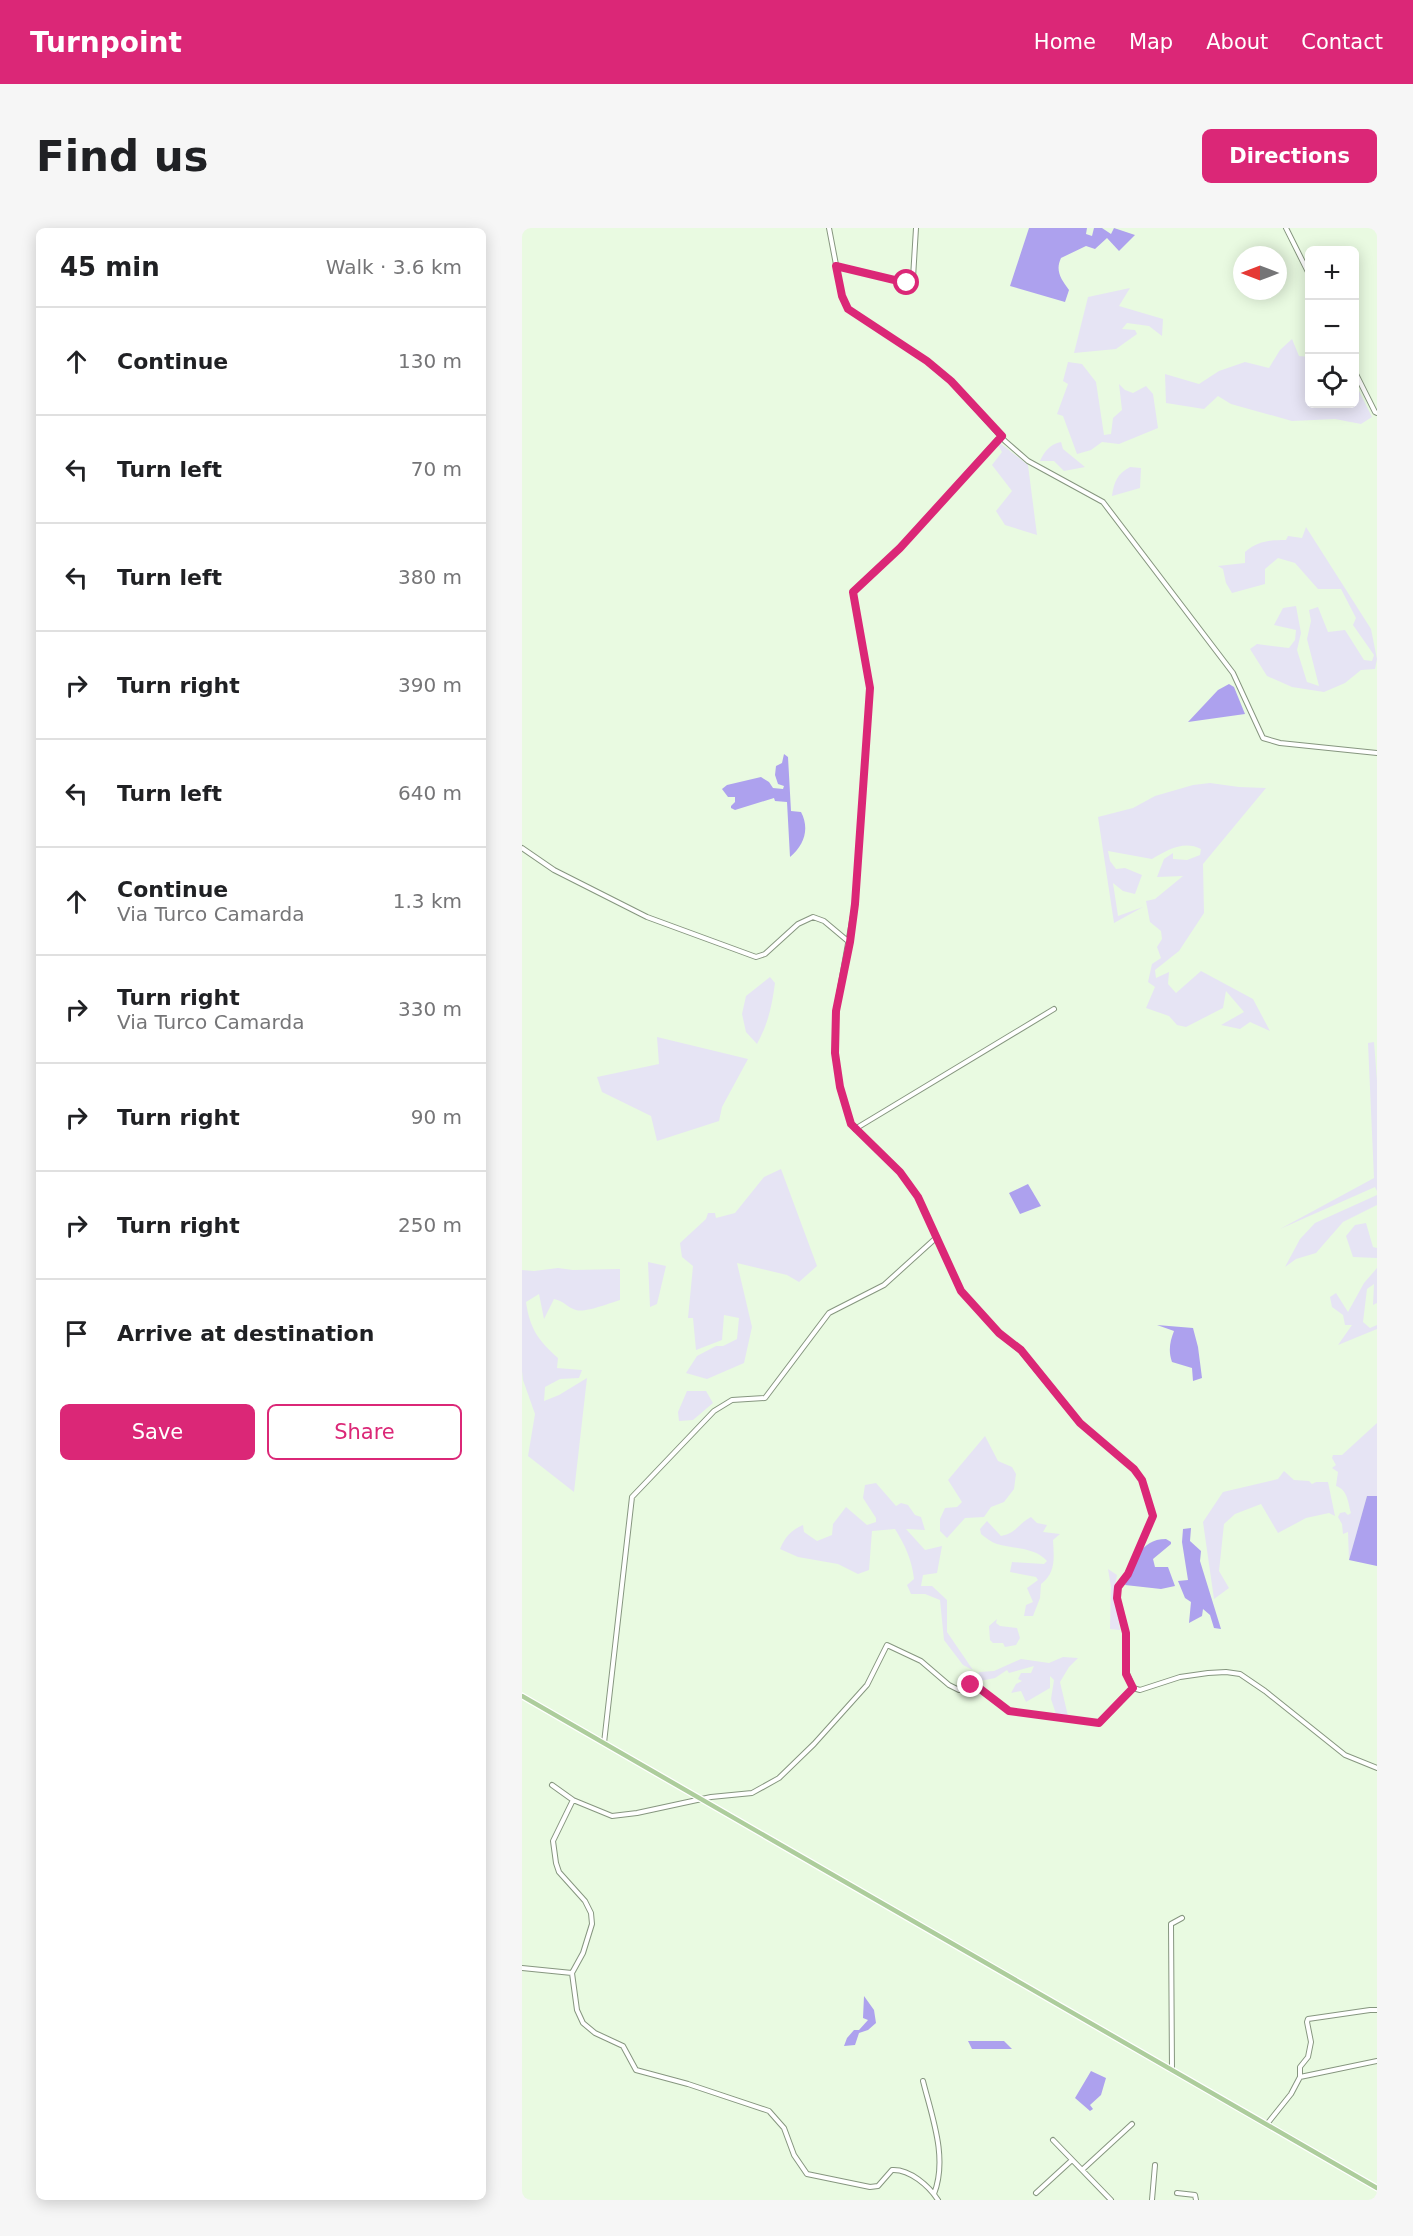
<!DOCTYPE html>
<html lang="en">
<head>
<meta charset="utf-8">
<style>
	body { margin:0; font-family:"DejaVu Sans",sans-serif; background:#f6f6f6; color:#202124 }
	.controls { position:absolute; right:18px; top:18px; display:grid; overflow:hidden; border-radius:9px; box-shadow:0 3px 15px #0003 }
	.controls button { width:54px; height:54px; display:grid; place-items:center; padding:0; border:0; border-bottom:2px solid #e0e0e0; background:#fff; color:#202124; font:30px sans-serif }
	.compass { position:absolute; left:711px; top:18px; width:54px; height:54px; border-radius:50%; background:#fff; box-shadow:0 3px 15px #0003; rotate:270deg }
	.stop { position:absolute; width:18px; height:18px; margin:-14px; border:4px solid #db2777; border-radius:50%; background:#fff }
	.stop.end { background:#db2777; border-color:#fff; box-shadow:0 2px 6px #0008 }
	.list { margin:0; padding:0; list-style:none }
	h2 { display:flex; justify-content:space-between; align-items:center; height:78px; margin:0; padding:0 24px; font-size:26px }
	h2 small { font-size:20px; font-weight:400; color:#757577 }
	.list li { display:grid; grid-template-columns:39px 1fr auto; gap:18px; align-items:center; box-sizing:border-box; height:108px; padding:0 24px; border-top:2px solid #e0e0e0 }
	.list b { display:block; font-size:22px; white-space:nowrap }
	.list p { margin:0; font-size:20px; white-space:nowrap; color:#757577 }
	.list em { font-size:20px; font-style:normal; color:#757577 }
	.actions { display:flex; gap:12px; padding:18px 24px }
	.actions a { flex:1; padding:14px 0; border:2px solid #db2777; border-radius:9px; text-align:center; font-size:21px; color:#db2777 }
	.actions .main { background:#db2777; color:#fff }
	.icon { flex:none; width:33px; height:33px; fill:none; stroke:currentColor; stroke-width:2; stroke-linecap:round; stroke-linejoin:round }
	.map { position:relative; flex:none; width:855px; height:1972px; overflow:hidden; border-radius:9px }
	header { display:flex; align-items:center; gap:36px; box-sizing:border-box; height:84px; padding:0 30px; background:#db2777; color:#fff }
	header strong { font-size:28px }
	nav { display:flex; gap:33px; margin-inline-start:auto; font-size:21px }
	.intro { display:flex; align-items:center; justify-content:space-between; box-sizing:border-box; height:144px; padding:0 36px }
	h1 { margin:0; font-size:42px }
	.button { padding:15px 27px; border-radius:9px; background:#db2777; color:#fff; font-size:21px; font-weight:700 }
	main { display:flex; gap:36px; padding:0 36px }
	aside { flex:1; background:#fff; border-radius:9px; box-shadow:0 3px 15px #0003 }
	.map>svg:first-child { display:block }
	.green { fill:#e6e4f4 }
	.forest { fill:#ada1ee }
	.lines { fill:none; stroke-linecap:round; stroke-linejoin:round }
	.minor-casing { stroke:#86967f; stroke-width:6 }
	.major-casing { stroke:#fff; stroke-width:7 }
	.minor { stroke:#fff; stroke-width:4 }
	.major { stroke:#adcd9c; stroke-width:4.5 }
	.route { stroke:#db2777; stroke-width:8 }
</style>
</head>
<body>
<header>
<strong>Turnpoint</strong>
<nav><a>Home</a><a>Map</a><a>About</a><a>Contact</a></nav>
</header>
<div class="intro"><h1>Find us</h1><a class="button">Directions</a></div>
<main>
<aside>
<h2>45 min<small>Walk · 3.6 km</small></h2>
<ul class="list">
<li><svg class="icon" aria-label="ahead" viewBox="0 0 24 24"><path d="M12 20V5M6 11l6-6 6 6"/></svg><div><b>Continue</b></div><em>130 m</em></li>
<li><svg class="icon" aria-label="left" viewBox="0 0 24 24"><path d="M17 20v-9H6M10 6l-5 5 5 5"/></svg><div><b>Turn left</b></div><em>70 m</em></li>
<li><svg class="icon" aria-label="left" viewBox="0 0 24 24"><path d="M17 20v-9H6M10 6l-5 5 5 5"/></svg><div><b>Turn left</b></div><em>380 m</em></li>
<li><svg class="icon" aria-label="right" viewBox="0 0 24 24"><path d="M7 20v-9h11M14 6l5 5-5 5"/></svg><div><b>Turn right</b></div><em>390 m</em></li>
<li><svg class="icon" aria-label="left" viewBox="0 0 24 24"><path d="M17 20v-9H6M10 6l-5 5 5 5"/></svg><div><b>Turn left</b></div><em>640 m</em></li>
<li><svg class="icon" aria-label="ahead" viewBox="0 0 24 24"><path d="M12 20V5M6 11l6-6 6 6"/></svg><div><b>Continue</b><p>Via Turco Camarda</p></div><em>1.3 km</em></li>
<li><svg class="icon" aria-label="right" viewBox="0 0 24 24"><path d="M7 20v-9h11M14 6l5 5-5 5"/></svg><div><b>Turn right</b><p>Via Turco Camarda</p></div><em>330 m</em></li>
<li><svg class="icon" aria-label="right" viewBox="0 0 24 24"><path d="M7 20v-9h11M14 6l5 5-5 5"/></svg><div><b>Turn right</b></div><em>90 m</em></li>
<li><svg class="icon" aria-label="right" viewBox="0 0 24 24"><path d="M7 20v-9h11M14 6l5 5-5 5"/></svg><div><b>Turn right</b></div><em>250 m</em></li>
<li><svg class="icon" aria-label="arrive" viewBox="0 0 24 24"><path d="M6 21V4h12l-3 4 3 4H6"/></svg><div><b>Arrive at destination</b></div></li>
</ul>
<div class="actions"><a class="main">Save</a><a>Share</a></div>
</aside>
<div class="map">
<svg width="855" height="1972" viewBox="0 0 855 1972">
	<rect width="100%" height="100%" fill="#e9fae1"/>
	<path class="green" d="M608,60l-11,18 44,13 -1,17 -13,-10 -22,-3 -5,6 13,1 2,4 -21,15 -42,4 14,-56z
		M770,111l7,17 10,1 1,47h44l1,-21 17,34 -11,7 -26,-5 -43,2 -61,-17 -13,-8 -14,13 -38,-6 -1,-29 34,10 20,-13 26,-9 24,6 11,-18z
		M546,134l14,2 14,18 8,53 7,-1 2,-16 9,-8 -3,-26 6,6 8,3 13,-7 7,8 5,34 -39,16 -17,-2 -11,8 -14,4 -14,-38 -6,-2 11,-30 -5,-3z
		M539,214l2,7 22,18 -21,4 -10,-10h-14c4,-9 10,-17 21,-19z
		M478,215l28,22 9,70 -32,-10 -9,-14 16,-20 -20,-26 10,-13 -4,-7z
		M608,239l11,1 -1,20 -28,8c2,-14 5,-22 18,-29z
		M784,299l65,102 6,30 -2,10 -14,1 -16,13 -21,9 -32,-5 -25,-11 -17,-27 7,-5 32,4 6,-8 1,-10 -22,-5 9,-17 13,-2 5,27 -4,17 10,32 12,4 -12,-47 4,-18 -2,-11 9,-3 10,25 17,-2 19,30 8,1 2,-6 -21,-30 3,-7 -15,-29h-23l-23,-26 -17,-5 -13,11v15l-33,9 -6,-10 -3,-14 -5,-3 27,-3v-11c13,-11 24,-12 41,-12l2,-4 14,2z
		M688,555l29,4 27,1 -63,76 1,49 -25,38 -24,19 1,8 13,-6 -1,12 8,9 25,-22 52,28 17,32 -20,-9 -10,7 -19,-4 23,-13 -18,-21 -3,17 -37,19 -9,-2 -8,-9 -23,-8 9,-21 -7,-5 4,-18 9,-6 -4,-11 5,-8 -1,-8 -11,-9 -4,-21 9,-2 28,-23 -26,1 7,-18 9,-6v6l14,1 13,-5 1,-6c-17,-9 -34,1 -49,10l-44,-8 2,10 6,8 9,-1 17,7 -7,19 -12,-3 -10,-8 5,33 25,-9 -29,16 -16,-106 35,-9 22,-12 38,-11z
		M248,749l5,6c-3,23 -7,41 -18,61l-11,-12 -4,-18 4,-18z
		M135,809l91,22 -26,48 -3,14 -62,20 -6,-25 -49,-24 -5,-15 62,-13z
		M852,814l3,39v110l-2,-4 -95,42 94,-51 -6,-135z
		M259,941l36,97 -18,16 -12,-7 -50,-12 15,64 -8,36 -37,16 -21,-6 11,-17 19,-10h7l14,-7 2,-21 -15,-3 -2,25 -26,10 -3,-32h-5l5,-52 -11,-9 -2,-14 26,-24 2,-6h7l1,5 19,-5 29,-36z
		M855,967v10l-34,17 -27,31 -20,6 -11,8 15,-28 15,-16z
		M844,995l7,24 4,1v10l-24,-1 -7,-21 9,-11z
		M126,1034l18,4 -9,38 -7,3z
		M36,1040l15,2 47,-1v31c-10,3 -35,13 -44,10 -8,-2 -12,-9 -22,-11l-10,20 -5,-25 -13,8c4,27 12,38 32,56l-1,10 25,2 -3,8 -19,1 -15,8 -1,14 15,-6 28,-17 -13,114 -46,-36 7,-42 -12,-34 -1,-9v-101l12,1z
		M855,1040v35l-4,2 1,-21 -7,5 -4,33 7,6 7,-3v4l-39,16 14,-20h-7l-2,-10 -11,-8 -2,-10 6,-4 12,19 16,-29z
		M165,1163h19l7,12 -20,17 -14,1 -1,-9z
		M855,1195v73h-10l-18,64 -1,-28 -5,2 -1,-10 -4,-7 2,-4 5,-1 3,3 3,-2c-3,-10 -3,-23 -15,-27l2,-14 -6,-4 4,-3 -4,-7 1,-3h9z
		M463,1208l13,25 14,6 4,7 -2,15 -10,13 -13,5 -7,10 -19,1 -18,20 -7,-7v-12l5,-11 12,-1 5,-5 -14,-22z
		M762,1243l10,9 15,1 3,3 4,-2h12l7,34 -6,-3 -23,5 -28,15 -17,-29 -26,10 -11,10 -5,47 10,17 -15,11 -11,-77 20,-30 55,-13z
		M354,1255l20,23 5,-3 7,2 7,10 6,2 4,13 -19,-1 19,21 17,-4 -5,27 -14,2 -2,11h11l15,14v32l26,38 -10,-5 -19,-25 -4,-40 -15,-6h-14l-4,-9 7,-6c-2,-19 -9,-34 -19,-50l-23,2 -3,39 -11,4 -20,-10 -40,-7 -18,-8c5,-12 11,-19 23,-24l1,7 13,9 15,-6 1,-11 13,-17 21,18 9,-3v-4l-13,-20 2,-13z
		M509,1289l6,6 10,2 -4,7 17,2 -7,6c1,18 3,33 -12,44l-1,14 -7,18h-9l2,-11 7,-3 -6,-14 11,-8 -2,-3 -26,-5 2,-10 32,2 3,-3c-12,-14 -34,-12 -50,-17 -6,-2 -11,-6 -16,-10l-1,-5 7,-8 14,15c15,-3 16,-11 30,-19z
		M586,1341l9,6 -3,17 6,38 -10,-1 1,-42z
		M475,1391l-1,4 4,3 17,2 3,10 -4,7 -11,2 -2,-4h-10l-3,-3 -1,-14z
		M541,1429l15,1 -9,9 -9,15 8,34 -12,-2 -5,-15 3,-19 -4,-4v12l-24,14 -5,-11 -10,2 5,-9 6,-3 -4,-2 3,-6h10l3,-7 -25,7 -2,-3 -12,8 -15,3 -1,-9 15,-1 27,-12 28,4z"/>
	<path class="forest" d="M507,0h58l-1,6 6,2 2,-8h8l9,6 3,-6 21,7 -16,16 -12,-13 -12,11 -9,-3 -25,12c-6,13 0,21 8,32l-4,12 -55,-16z
		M707,456l5,3 11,27 -57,8 30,-32z
		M262,526l4,3 3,54 10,1c9,17 3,33 -11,45l-3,-55 -12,-1 -1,-3 -39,12 -4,-2v-2l4,-4v-5h-7l-6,-8 5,-4 34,-8 8,5 4,6 10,1 1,-3 -6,-2 -3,-9 1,-9 6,-3z
		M506,956l13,22 -21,8 -11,-21z
		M635,1097l36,3 5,19 4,31 -9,3 -1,-13 -20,-6c-4,-11 -2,-21 2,-31z
		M845,1268h10v70l-28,-6z
		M669,1300l-1,13 11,10 -1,10 21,68 -7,-1 -4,-13 -7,-6 -1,7 -13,7 2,-21 -6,-4 -7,-17 10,-1 -6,-38 1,-13z
		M644,1311l5,3v2l-18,15 2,8h13l7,19 -14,3 -36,-4c9,-21 14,-46 41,-46z
		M342,1768l10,14 2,13 -8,7 -9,3 -4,12 -11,1 3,-8 7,-8h5l9,-10 -5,-2z
		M446,1813h36l8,8h-40z
		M569,1843l15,7 -5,17 -11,10 3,4 -3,2 -15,-13z"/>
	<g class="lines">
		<g class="minor-casing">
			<path id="minor" d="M307,0l13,68 6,13 79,52 24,20 54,60 23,20 75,41 130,171 30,65 17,5 97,10
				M764,0l24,48
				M314,38l71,17 6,-5 3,-50
				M832,142l21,42 2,1
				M479,208l-101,112 -47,44 17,96 -15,216 -19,107 -1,42 5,34 11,36 49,49 18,25 43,94 38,42 22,18 59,72 54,46 8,11 11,36 -25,58 -10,13 -1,11 9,35 -1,35 8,20 7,2 40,-13 28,-4 18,-1 14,2 25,17 80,64 32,13
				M0,620l32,22 93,47 109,40 9,-3 33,-30 15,-7 11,4 25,21
				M333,901l199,-120
				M82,1515l28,-246 82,-86 18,-11 33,-2 64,-85 55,-28 53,-48
				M30,1557l21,15 39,16 25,-3 74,-16 41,-4 27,-15 35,-34 53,-59 20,-40 34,16 28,24 10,5 15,-5 35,26 90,12 34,-35
				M51,1572l-20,41 3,22 3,9 26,29 6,12 1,11 -9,29 -11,20 5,37 6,13 12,10 28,13 13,24 52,14 81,27 15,17 10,27 13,19 63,13 8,-1 14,-16c18,-1 37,16 46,30
				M0,1740l50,5
				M650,1842l-1,-146 11,-6
				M778,1849l77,-16
				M401,1853c9,36 25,77 11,113
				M745,1896l24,-30 9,-17v-10l8,-10 3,-15 -4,-20 1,-3 62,-9h7
				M531,1912l58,60
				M560,1942l50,-46
				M514,1965l36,-33
				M655,1965l18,2 1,5
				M630,1972l3,-35"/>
		</g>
		<g class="major-casing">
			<path id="major" d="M0,1468l855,492"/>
		</g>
		<use href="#minor" class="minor"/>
		<use href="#major" class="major"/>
	</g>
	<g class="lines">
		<path class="route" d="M385,55l-71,-17 6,30 6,13 79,52 24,20 51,55 -102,112 -47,44 17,96 -15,216 -5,38 -14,69 -1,42 5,34 11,37 49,48 18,25 43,94 38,42 22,17 59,73 54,46 8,11 11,36 -25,58 -10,13 -1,11 9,35v41l7,14 -34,35 -90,-12 -30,-23 -8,-3"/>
	</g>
</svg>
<div class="controls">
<button>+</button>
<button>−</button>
<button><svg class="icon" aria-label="locate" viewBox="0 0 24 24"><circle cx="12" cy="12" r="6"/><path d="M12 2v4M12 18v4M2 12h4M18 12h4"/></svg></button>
</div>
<svg class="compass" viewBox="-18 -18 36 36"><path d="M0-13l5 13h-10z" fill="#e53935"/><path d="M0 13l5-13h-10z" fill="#757577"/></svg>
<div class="stop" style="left:385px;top:55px"></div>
<div class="stop end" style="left:449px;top:1457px"></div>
</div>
</main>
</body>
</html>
